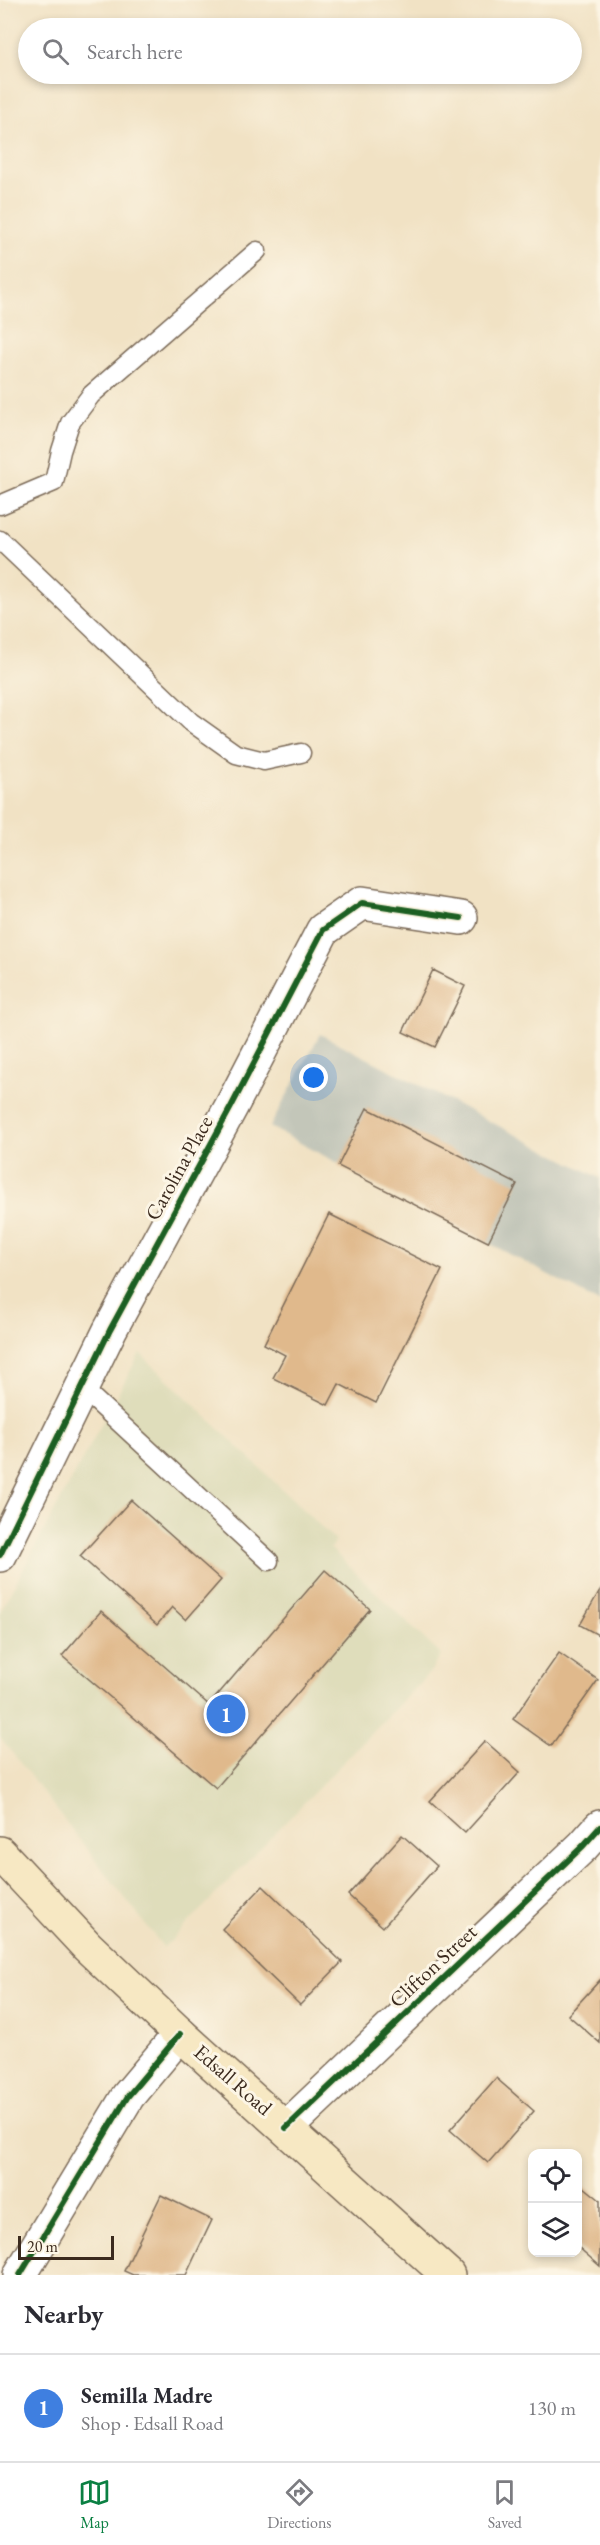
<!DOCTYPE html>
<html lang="en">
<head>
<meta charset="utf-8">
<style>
	body { margin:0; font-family:"EB Garamond",serif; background:#f2f2f3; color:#2b2b33 }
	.controls { position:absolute; right:18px; bottom:18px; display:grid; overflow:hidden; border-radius:12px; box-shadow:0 3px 9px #0003 }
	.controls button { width:54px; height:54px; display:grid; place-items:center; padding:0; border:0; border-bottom:2px solid #e1e1e2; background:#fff; color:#2b2b33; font:30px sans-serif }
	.scale { position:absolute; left:18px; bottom:15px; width:96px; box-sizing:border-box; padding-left:6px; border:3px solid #3b2a1e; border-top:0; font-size:16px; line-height:21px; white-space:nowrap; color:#3b2a1e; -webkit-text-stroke:4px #fcf5e5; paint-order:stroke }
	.you { position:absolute; left:314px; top:1078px; width:21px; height:21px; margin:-15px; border:4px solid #fff; border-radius:50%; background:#1a73e8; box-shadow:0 0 0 9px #1a73e833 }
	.badge { display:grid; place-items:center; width:39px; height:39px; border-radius:50%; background:#0b8043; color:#fff; font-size:20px; font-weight:700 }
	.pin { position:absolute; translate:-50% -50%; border:3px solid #fff; box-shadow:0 2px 6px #0006 }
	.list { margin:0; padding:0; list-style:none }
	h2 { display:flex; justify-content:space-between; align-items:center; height:78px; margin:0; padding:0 24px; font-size:26px }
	h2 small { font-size:20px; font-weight:400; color:#7c7c81 }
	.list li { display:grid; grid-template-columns:39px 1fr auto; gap:18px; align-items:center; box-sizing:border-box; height:108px; padding:0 24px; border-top:2px solid #e1e1e2 }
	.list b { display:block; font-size:22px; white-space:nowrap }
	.list p { margin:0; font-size:20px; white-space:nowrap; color:#7c7c81 }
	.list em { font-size:20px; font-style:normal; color:#7c7c81 }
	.icon { flex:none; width:33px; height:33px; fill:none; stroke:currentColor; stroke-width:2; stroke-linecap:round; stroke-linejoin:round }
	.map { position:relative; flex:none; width:600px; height:2275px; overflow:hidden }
	.search { position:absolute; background:#fff; box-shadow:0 3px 9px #0003; left:18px; right:18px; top:18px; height:66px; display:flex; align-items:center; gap:15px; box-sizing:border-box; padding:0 21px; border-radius:33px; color:#7c7c81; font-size:22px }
	.sheet { height:186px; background:#fff }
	nav { display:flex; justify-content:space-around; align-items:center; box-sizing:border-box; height:84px; border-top:2px solid #e1e1e2; background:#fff; font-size:16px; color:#7c7c81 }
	nav a { display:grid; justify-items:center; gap:3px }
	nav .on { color:#0b8043 }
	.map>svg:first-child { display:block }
	.built { fill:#dfddbb }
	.industrial { fill:#c3c6b9 }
	.building { fill:#e0b98c }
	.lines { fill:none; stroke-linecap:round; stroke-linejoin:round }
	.service-casing { stroke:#7b6a58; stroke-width:21 }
	.minor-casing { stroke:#7b6a58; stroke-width:36 }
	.tertiary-casing { stroke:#7b6a58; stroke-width:36 }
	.secondary-casing { stroke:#7b6a58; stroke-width:36 }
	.service { stroke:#fff; stroke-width:18 }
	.minor { stroke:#fff; stroke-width:33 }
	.tertiary { stroke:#fff; stroke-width:33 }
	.secondary { stroke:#f7e8c3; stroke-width:33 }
	.cycleway-casing { stroke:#fcf5e5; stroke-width:10 }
	.cycleway { stroke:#1b5e20; stroke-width:6 }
	.labels { text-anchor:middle; stroke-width:6; stroke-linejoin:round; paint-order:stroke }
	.street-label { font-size:21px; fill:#3b2a1e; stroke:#fcf5e5 }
</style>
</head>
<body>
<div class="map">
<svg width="600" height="2275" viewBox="0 0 600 2275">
	<rect width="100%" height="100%" fill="#fcf5e5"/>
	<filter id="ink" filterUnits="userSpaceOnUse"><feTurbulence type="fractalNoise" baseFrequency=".0167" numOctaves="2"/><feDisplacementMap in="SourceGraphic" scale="12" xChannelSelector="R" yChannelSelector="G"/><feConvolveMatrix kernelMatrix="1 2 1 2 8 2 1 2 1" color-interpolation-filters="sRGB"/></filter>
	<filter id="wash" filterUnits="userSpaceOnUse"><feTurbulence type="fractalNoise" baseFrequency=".008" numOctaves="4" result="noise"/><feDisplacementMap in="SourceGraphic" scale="24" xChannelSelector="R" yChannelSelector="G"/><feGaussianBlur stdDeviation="1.35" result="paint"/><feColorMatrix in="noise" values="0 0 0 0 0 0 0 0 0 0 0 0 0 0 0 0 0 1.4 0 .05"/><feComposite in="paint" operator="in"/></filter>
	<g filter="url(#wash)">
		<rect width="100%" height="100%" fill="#f1e2c4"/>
		<path class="built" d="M140,1353l196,188 -6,7 111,107 -10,16 -267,277 -164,-211v-125z"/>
		<path class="industrial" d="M320,1034l280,144v124l-330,-175z"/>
		<g id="blocks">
			<path class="building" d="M433,970l32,16 -30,61 -32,-15z
				M367,1108l150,76 -29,58 -150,-76z
				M329,1214l113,56 -66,133 -37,-19 -11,21 -55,-27 12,-23 -21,-11z
				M131,1500l90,80 -35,40 -14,-13 -15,18 -77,-69z
				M325,1570l45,39 -154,179 -154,-132 39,-45 108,94z
				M600,1590v46l-20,-11z
				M559,1653l39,27 -47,66 -38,-27z
				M485,1741l35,31 -55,61 -35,-32z
				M402,1835l35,31 -54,61 -35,-32z
				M263,1886l79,76 -42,43 -78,-76z
				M600,1980v63l-32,-28z
				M496,2078l38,33 -46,52 -38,-33z
				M584,2187l16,13v66l-22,-19v-52z
				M161,2195l51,25 -26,55h-53l-9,-4z"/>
		</g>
	</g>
	<g filter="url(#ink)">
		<use href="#blocks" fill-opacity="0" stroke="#7b6a58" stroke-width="1.5"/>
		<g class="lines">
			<g class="service-casing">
				<path id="service" d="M0,505l54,-23 7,-31 9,-28 21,-28 166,-144
					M0,540l191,182 45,32 28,7 37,-8
					M82,1388l187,173"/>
			</g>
			<g class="minor-casing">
				<path id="minor" d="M0,1555l110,-225 121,-223 92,-177 39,-27 99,15
					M286,2128l297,-282 17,-19"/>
			</g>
			<g class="tertiary-casing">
				<path id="tertiary" d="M20,2275l108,-179 52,-62"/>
			</g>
			<g class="secondary-casing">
				<path id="secondary" d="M0,1853l87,93 93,88 268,241"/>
			</g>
			<use href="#service" class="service"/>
			<use href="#minor" class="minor"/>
			<use href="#tertiary" class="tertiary"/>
			<use href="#secondary" class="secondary"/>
			<g class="cycleway-casing">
				<path id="cycleway" d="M0,1555l110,-225 121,-223 92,-177 39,-27 99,15
					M286,2128l297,-282 17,-19
					M20,2275l108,-179 52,-62"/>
			</g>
			<use href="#cycleway" class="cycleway"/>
		</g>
	</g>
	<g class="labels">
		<g class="street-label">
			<text transform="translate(179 1168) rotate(-61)" y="7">Carolina Place</text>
			<text transform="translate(433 1966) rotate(-43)" y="7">Clifton Street</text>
			<text transform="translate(233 2080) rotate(41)" y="7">Edsall Road</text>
		</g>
	</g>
</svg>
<div class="controls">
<button><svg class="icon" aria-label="locate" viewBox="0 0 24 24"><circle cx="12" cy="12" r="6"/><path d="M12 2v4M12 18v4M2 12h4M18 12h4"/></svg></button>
<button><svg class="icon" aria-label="layers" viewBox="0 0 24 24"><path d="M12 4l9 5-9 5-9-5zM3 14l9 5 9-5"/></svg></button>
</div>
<div class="scale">20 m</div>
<div class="you"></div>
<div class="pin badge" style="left:226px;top:1714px;background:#3f7fe0">1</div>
<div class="search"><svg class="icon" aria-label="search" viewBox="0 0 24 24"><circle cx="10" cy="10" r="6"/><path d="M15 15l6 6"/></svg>Search here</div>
</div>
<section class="sheet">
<h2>Nearby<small></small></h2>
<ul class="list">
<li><span class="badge" style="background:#3f7fe0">1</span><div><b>Semilla Madre</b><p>Shop · Edsall Road</p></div><em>130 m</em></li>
</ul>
</section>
<nav>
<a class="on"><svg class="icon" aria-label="map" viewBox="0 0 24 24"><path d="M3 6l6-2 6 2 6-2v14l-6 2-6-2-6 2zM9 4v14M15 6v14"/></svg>Map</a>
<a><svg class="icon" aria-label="directions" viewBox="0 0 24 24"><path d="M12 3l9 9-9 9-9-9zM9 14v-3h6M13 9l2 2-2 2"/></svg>Directions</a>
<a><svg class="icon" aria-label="saved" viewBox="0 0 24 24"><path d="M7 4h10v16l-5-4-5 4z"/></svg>Saved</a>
</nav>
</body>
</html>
